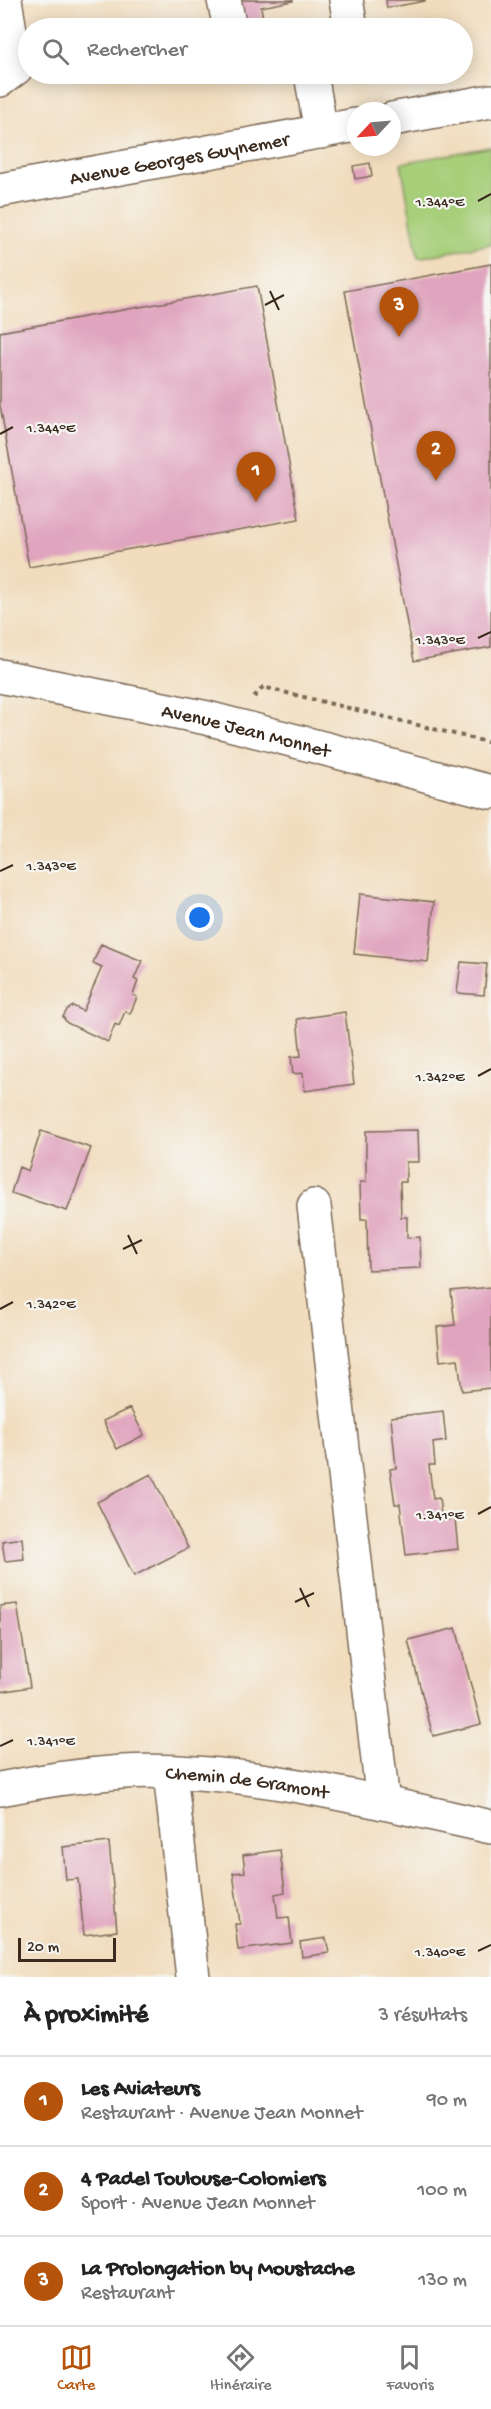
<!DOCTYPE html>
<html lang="fr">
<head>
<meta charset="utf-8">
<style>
	body { margin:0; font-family:"Gochi Hand",sans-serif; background:#f6f6f6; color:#222 }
	.compass { position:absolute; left:347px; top:102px; width:54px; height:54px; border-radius:50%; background:#fff; box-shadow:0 3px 15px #0003; rotate:244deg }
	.scale { position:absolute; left:18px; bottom:15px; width:98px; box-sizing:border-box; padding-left:6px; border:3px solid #3b2a1e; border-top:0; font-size:16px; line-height:21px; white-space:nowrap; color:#3b2a1e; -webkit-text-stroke:4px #f6f6f2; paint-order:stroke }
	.you { position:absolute; left:200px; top:918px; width:21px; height:21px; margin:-15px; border:4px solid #fff; border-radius:50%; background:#1a73e8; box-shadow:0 0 0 9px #1a73e833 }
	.badge { display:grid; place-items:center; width:39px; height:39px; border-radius:50%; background:#b45309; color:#fff; font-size:20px; font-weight:700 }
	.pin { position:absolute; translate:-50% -50px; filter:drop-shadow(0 2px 3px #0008) }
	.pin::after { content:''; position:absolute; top:32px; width:21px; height:18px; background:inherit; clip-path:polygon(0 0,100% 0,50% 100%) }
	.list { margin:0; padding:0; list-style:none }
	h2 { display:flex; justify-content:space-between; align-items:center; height:78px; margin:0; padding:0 24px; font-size:26px }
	h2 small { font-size:20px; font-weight:400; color:#767676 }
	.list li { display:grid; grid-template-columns:39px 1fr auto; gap:18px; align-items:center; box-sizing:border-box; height:90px; padding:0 24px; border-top:2px solid #e0e0e0 }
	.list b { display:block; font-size:22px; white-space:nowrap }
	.list p { margin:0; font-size:20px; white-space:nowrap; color:#767676 }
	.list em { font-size:20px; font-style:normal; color:#767676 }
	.icon { flex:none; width:33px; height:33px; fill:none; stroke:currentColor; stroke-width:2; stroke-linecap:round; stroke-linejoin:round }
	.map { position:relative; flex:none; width:491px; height:1977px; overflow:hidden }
	.search { position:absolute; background:#fff; box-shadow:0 3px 15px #0003; left:18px; right:18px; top:18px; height:66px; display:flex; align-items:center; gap:15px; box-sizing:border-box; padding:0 21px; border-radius:33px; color:#767676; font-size:22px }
	.sheet { height:348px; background:#fff }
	nav { display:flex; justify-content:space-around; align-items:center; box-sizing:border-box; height:84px; border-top:2px solid #e0e0e0; background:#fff; font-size:16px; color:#767676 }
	nav a { display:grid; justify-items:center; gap:3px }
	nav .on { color:#b45309 }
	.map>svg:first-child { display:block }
	.green { fill:#a7cf7a; stroke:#717c4c; stroke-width:1.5 }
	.building { fill:#e0a4be }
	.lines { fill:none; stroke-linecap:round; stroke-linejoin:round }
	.minor-casing { stroke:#7b6956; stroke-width:36 }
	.path { stroke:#7b6956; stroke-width:4; stroke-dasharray:4.5 4.5; stroke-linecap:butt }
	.minor { stroke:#fff; stroke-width:33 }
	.ticks { fill:none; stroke:#3b2a1e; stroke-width:2 }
	.labels { text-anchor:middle; stroke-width:4.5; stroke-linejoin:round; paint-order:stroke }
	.street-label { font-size:20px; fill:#3b2a1e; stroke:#f6f6f2 }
	.ticks-label { font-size:15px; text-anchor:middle; fill:#3b2a1e; stroke:#f6f6f2; stroke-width:4.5; stroke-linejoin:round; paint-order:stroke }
</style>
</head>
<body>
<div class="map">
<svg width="491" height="1977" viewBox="0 0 491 1977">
	<rect width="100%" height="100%" fill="#f6f6f2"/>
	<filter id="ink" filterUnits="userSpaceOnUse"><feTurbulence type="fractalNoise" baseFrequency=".0167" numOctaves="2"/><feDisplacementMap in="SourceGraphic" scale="12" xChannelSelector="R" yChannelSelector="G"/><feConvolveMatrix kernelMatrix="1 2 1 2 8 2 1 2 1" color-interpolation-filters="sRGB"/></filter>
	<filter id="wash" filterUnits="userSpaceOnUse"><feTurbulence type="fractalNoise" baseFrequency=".008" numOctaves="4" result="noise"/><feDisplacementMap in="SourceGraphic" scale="24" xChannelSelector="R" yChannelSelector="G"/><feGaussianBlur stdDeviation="1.35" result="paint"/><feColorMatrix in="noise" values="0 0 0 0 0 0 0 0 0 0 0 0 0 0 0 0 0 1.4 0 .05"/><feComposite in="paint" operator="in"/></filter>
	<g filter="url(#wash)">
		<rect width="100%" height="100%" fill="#f1ddbe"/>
		<path class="green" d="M491,147v97l-73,14 -17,-95z"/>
		<g id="blocks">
			<path class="building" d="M238,0h55v1l-32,6 2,12 -20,3z
				M386,0h39v1l-38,7z
				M370,163l2,13 -17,3 -2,-13z
				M491,264v383l-77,14 -69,-370z
				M257,286l42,233 -270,48 -29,-162v-73z
				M360,894l74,8 -6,60 -74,-8z
				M101,944l41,17 -8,18 4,2 -5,14 4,2 -7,17 -5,-3 -6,15 -4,-2 -7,18 -41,-19 -4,-6 4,-7 6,-4 10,5 19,-44 -9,-4z
				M461,962l26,2 -3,31 -27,-2z
				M345,1012l9,72 -49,7 -2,-18 -10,1 -2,-17 10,-1 -4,-37z
				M418,1130l1,32h-13v20h-6l1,35h6v21l13,-1 1,31 -53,2 -1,-51h-6l-1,-37h6v-51z
				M41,1131l50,17 -24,63 -56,-18 8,-26 9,4z
				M491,1287v101l-29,3 -4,-32 -18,2 -3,-34 18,-2 -4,-34z
				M130,1408l14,27 -27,14 -14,-28z
				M443,1411l3,30 -13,2 2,22h-6l4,34 6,-1 3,23 13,-2 3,30 -52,6 -6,-51h-5l-5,-35 6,-1 -5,-51z
				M151,1474l37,74 -54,28 -37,-74z
				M22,1538l2,21 -19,2 -3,-20z
				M17,1604l13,83 -30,5v-86z
				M456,1628l25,96 -48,12 -25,-96z
				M109,1842l8,89 -33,4 -6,-56 -12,1 -3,-33z
				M280,1850l5,42 -10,2 3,24 11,-1 3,26 -54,7 -3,-26h5l-7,-51 12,-1 -2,-17z
				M326,1938l3,15 -27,4 -2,-15z"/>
		</g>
	</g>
	<g filter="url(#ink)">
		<use href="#blocks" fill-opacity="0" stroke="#7b6956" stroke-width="1.5"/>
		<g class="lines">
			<g class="minor-casing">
				<g id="minor">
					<path d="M224,0l6,28"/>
					<path d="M346,0l5,28"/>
					<path d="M311,74l10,58"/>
					<path d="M0,80l16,-12 -11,-68"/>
					<path d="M392,119l99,-18"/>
					<path id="s1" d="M0,190l356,-65"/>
					<path id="s2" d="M0,676l207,42 284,74"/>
					<path d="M314,1206l69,597"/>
					<path d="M170,1773l23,204"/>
					<path id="s3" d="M0,1789c40,-8 81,-14 122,-17 120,-6 252,29 369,55"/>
				</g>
			</g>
			<path class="path" d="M254,697l9,-10 228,56"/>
			<use href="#minor" class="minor"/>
		</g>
	</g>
	<path class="ticks" d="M478,201l13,-7M270,291l9,19M265,305l19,-10M0,434l13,-7M478,638l13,-6M0,871l13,-6M478,1076l13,-7M128,1235l9,19M123,1249l19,-9M0,1309l13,-7M478,1514l13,-7M300,1588l9,19M295,1602l19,-9M0,1746l13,-6M478,1951l13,-6"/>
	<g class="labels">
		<g class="street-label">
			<text dy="7" stroke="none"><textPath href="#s1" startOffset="182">Avenue Georges Guynemer</textPath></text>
			<text dy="7" stroke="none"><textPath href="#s2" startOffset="252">Avenue Jean Monnet</textPath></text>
			<text dy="7" stroke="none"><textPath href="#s3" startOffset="249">Chemin de Gramont</textPath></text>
		</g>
	</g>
	<g class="ticks-label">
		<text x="440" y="206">1.344°E</text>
		<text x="51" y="432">1.344°E</text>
		<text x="440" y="644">1.343°E</text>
		<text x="51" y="870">1.343°E</text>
		<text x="440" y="1081">1.342°E</text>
		<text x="51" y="1308">1.342°E</text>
		<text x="440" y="1519">1.341°E</text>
		<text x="51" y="1745">1.341°E</text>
		<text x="440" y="1956">1.340°E</text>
	</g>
</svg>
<svg class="compass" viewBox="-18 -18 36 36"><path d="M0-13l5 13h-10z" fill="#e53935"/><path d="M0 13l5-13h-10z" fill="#767676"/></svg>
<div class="scale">20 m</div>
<div class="you"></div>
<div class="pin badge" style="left:256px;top:502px">1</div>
<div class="pin badge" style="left:436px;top:481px">2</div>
<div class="pin badge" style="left:399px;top:337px">3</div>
<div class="search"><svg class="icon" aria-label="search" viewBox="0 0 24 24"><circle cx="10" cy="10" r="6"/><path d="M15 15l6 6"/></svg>Rechercher</div>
</div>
<section class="sheet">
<h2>À proximité<small>3 résultats</small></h2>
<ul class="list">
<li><span class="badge">1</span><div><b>Les Aviateurs</b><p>Restaurant · Avenue Jean Monnet</p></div><em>90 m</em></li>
<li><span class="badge">2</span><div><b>4 Padel Toulouse-Colomiers</b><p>Sport · Avenue Jean Monnet</p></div><em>100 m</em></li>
<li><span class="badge">3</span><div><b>La Prolongation by Moustache</b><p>Restaurant</p></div><em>130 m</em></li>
</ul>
</section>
<nav>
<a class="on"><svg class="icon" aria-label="map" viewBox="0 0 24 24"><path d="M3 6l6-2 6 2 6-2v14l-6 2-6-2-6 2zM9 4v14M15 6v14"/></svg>Carte</a>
<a><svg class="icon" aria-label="directions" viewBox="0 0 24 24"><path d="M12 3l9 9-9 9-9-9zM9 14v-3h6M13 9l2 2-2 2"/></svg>Itinéraire</a>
<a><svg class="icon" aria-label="saved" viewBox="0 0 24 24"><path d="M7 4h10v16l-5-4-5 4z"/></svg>Favoris</a>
</nav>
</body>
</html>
